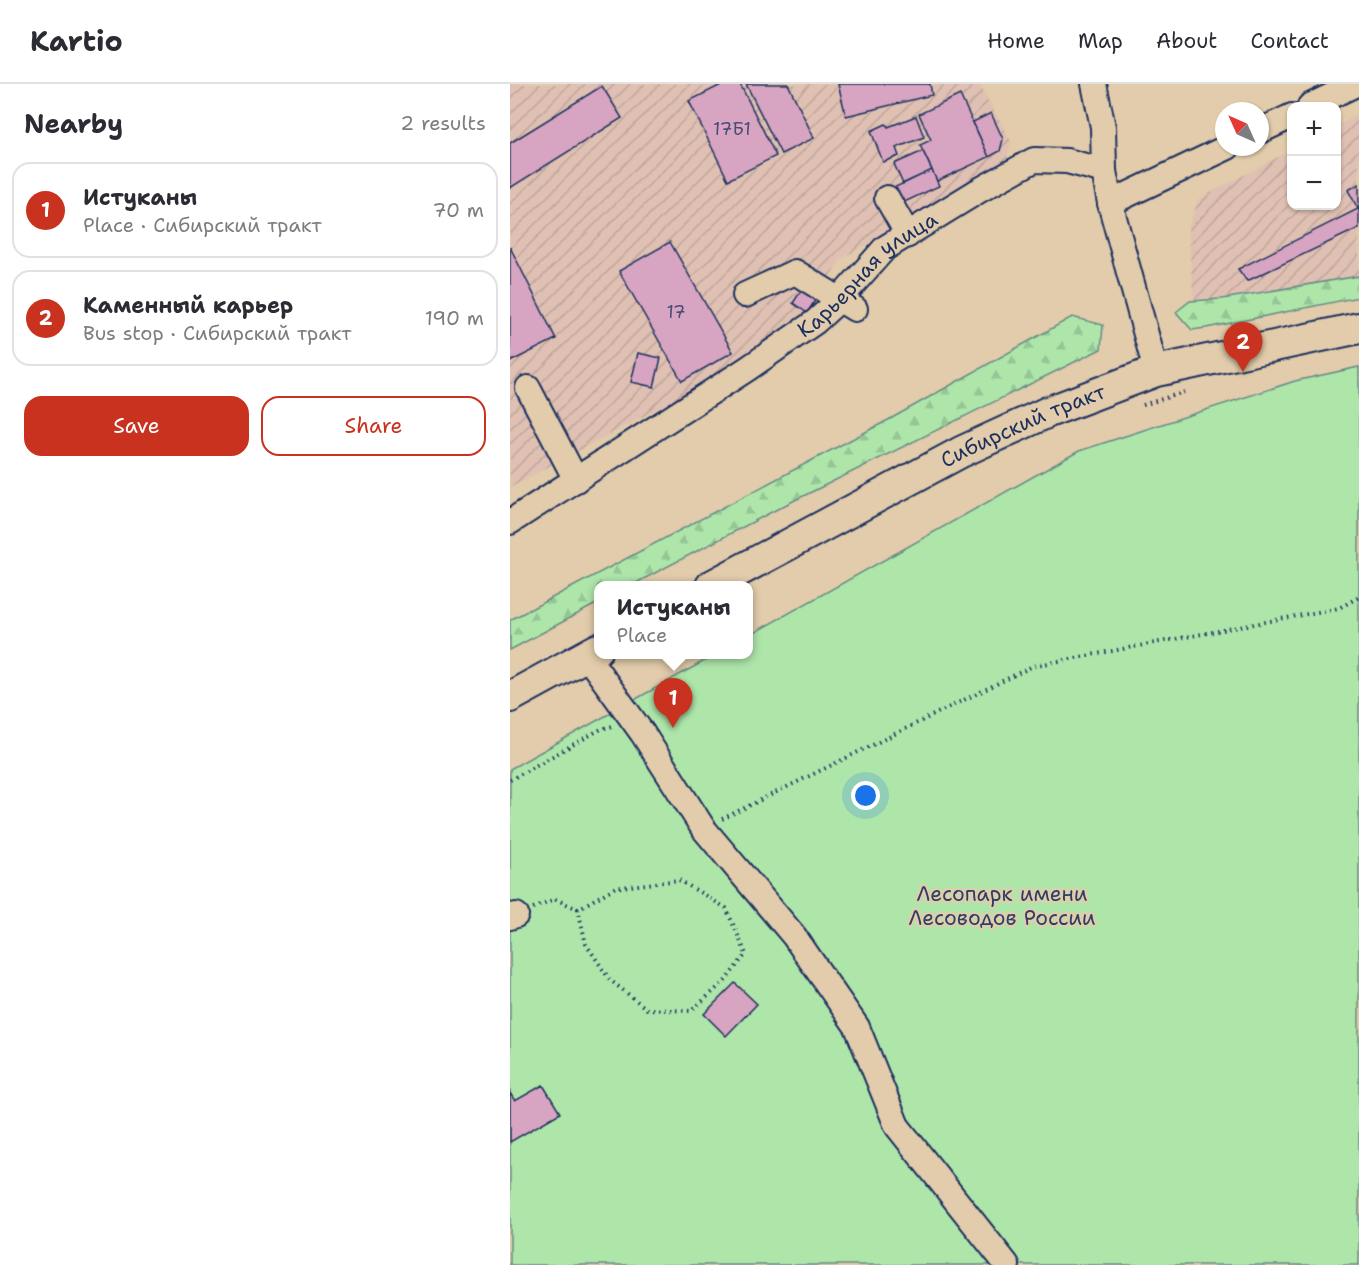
<!DOCTYPE html>
<html lang="en">
<head>
<meta charset="utf-8">
<style>
	body { margin:0; font-family:"Shantell Sans",sans-serif; background:#f2f2f3; color:#2b2b33 }
	.controls { position:absolute; right:18px; top:18px; display:grid; overflow:hidden; border-radius:12px; box-shadow:0 2px 4px #0004 }
	.controls button { width:54px; height:54px; display:grid; place-items:center; padding:0; border:0; border-bottom:2px solid #e1e1e2; background:#fff; color:#2b2b33; font:30px sans-serif }
	.compass { position:absolute; left:705px; top:18px; width:54px; height:54px; border-radius:50%; background:#fff; box-shadow:0 2px 4px #0004; rotate:315deg }
	.you { position:absolute; left:356px; top:712px; width:21px; height:21px; margin:-15px; border:4px solid #fff; border-radius:50%; background:#1a73e8; box-shadow:0 0 0 9px #1a73e833 }
	.badge { display:grid; place-items:center; width:39px; height:39px; border-radius:50%; background:#c8321e; color:#fff; font-size:20px; font-weight:700 }
	.pin { position:absolute; translate:-50% -50px; filter:drop-shadow(0 2px 3px #0008) }
	.pin::after { content:''; position:absolute; top:32px; width:21px; height:18px; background:inherit; clip-path:polygon(0 0,100% 0,50% 100%) }
	.popup { position:absolute; left:84px; top:497px; width:159px; height:78px; box-sizing:border-box; display:grid; place-content:center; border-radius:12px; background:#fff; filter:drop-shadow(0 2px 4px #0005); font-size:20px; white-space:nowrap; color:#7c7c81 }
	.popup b { font-size:22px; color:#2b2b33 }
	.popup::after { content:''; position:absolute; left:50%; top:100%; margin-left:-12px; border:12px solid transparent; border-top-color:#fff }
	.list { margin:0; padding:0; list-style:none }
	h2 { display:flex; justify-content:space-between; align-items:center; height:78px; margin:0; padding:0 24px; font-size:26px }
	h2 small { font-size:20px; font-weight:400; color:#7c7c81 }
	.list li { display:grid; grid-template-columns:39px 1fr auto; gap:18px; align-items:center; box-sizing:border-box; height:96px; margin:0 12px 12px; padding:0 12px; border:2px solid #e1e1e2; border-radius:18px }
	.list b { display:block; font-size:22px; white-space:nowrap }
	.list p { margin:0; font-size:20px; white-space:nowrap; color:#7c7c81 }
	.list em { font-size:20px; font-style:normal; color:#7c7c81 }
	.actions { display:flex; gap:12px; padding:18px 24px }
	.actions a { flex:1; padding:14px 0; border:2px solid #c8321e; border-radius:18px; text-align:center; font-size:21px; color:#c8321e }
	.actions .main { background:#c8321e; color:#fff }
	.map { position:relative; flex:none; width:849px; height:1181px; overflow:hidden }
	header { display:flex; align-items:center; gap:36px; box-sizing:border-box; height:84px; padding:0 30px; background:#fff; border-bottom:2px solid #e1e1e2 }
	header strong { font-size:28px }
	nav { display:flex; gap:33px; margin-inline-start:auto; font-size:21px }
	main { display:flex }
	aside { flex:1; background:#fff }
	.map>svg:first-child { display:block }
	.industrial { fill:url(#industrial-furrows) }
	.forest { fill:url(#forest-firs); stroke:#648a84; stroke-width:1.5 }
	.green { fill:#aee6aa; stroke:#648a84; stroke-width:1.5 }
	.building { fill:#d7a5c2; stroke:#1b2f5e; stroke-width:1.5 }
	.lines { fill:none; stroke-linecap:round; stroke-linejoin:round }
	.minor-casing { stroke:#1b2f5e; stroke-width:28 }
	.major-casing { stroke:#1b2f5e; stroke-width:34 }
	.path { stroke:#1b2f5e; stroke-width:4; stroke-dasharray:1.5 4.5; stroke-linecap:butt }
	.minor { stroke:#e2ccab; stroke-width:24 }
	.major { stroke:#e2ccab; stroke-width:30 }
	.labels { text-anchor:middle; stroke-width:4.5; stroke-linejoin:round; paint-order:stroke }
	.number-label { font-size:18px; fill:#4a4c77 }
	.street-label { font-size:21px; fill:#1b2f5e; stroke:#e2ccab }
	.park-label { font-size:21px; fill:#2a4166; stroke:#e2ccab }
</style>
</head>
<body>
<header>
<strong>Kartio</strong>
<nav><a>Home</a><a>Map</a><a>About</a><a>Contact</a></nav>
</header>
<main>
<aside>
<h2>Nearby<small>2 results</small></h2>
<ul class="list">
<li><span class="badge">1</span><div><b>Истуканы</b><p>Place · Сибирский тракт</p></div><em>70 m</em></li>
<li><span class="badge">2</span><div><b>Каменный карьер</b><p>Bus stop · Сибирский тракт</p></div><em>190 m</em></li>
</ul>
<div class="actions"><a class="main">Save</a><a>Share</a></div>
</aside>
<div class="map">
<svg width="849" height="1181" viewBox="0 0 849 1181">
	<defs>
		<pattern id="industrial-furrows" width="10" height="10" patternUnits="userSpaceOnUse" patternTransform="scale(1.5)"><rect width="10" height="10" fill="#dfc0b2"/><path d="M-1 1l2-2M0 10L10 0M9 11l2-2" fill="none" stroke="#bfa59c"/></pattern>
		<pattern id="forest-firs" width="22" height="20" patternUnits="userSpaceOnUse" patternTransform="scale(1.5)"><rect width="22" height="20" fill="#aee6aa"/><path d="M5 1l3.5 6h-7zM16 11l3.5 6h-7z" fill="#95c695"/></pattern>
	</defs>
	<rect width="100%" height="100%" fill="#e2ccab"/>
	<filter id="ink" filterUnits="userSpaceOnUse"><feTurbulence type="fractalNoise" baseFrequency=".0167" numOctaves="2"/><feDisplacementMap in="SourceGraphic" scale="12" xChannelSelector="R" yChannelSelector="G"/><feConvolveMatrix kernelMatrix="1 2 1 2 8 2 1 2 1" color-interpolation-filters="sRGB"/></filter>
	<g filter="url(#ink)">
		<path class="industrial" d="M0,0h469l32,57 -5,22 -165,96 -39,61 -54,41 -238,126z
			M849,30v174l-164,30 -7,-90 11,-29 92,-49 1,56h44l1,-80z"/>
		<path class="forest" d="M849,192v21l-153,31 -14,2 -16,-18 14,-11 32,-2z
			M562,233l31,8 -2,24 -316,156 -153,80 -34,1v17l-88,47v-30l382,-202z"/>
		<path class="green" d="M849,283v898h-849v-496l205,-114 33,-1v-18l331,-185 216,-70z"/>
		<path class="building" d="M213,0h17l36,72 -48,24 -39,-79z
			M236,0h42l26,54 -33,16z
			M328,0h92l2,11 -86,21z
			M92,2l20,32 -112,70v-45z
			M450,11l29,62 -52,24 -17,-36 11,-5 -12,-26z
			M481,29l12,26 -3,12 -11,6 -16,-35z
			M406,32l8,21 -28,11 3,8 -16,6 -12,-31 15,-7 2,3z
			M413,67l9,19 -29,14 -9,-20z
			M422,86l7,16 -41,19 -7,-16z
			M849,100v44l-112,53 -9,-12 120,-60 -10,-19z
			M160,158l63,110 -51,29 -63,-110z
			M0,163l46,92 -46,23z
			M294,202l14,10 -11,17 -14,-10z
			M128,269l23,5 -7,29 -23,-5z
			M225,899l22,21 -31,32 -22,-22z
			M33,1001l17,28 -50,29v-49l5,8z"/>
		<g class="lines">
			<g class="minor-casing">
				<g id="minor">
					<path d="M584,0l9,43 1,44"/>
					<path d="M800,22l46,-22"/>
					<path d="M750,47l32,-15"/>
					<path d="M377,114l21,37"/>
					<path d="M600,119l118,-56"/>
					<path d="M235,211l50,-23 60,37"/>
					<path d="M18,304l48,92"/>
					<path id="s1" d="M0,438l237,-153 68,-47 24,-22 46,-52 93,-57 56,-31 33,1 37,10 6,32 46,168"/>
					<path d="M76,571l57,79 60,94 91,108 63,91 40,99 110,139"/>
					<path d="M0,833l6,-2"/>
				</g>
			</g>
			<g class="major-casing">
				<g id="major">
					<path id="s2" d="M201,502l250,-134 87,-40 108,-41 203,-43"/>
					<path d="M0,613l88,-48"/>
				</g>
			</g>
			<path class="path" d="M633,321l41,-13
				M0,696l91,-51 12,-3
				M212,735l311,-153 306,-58 20,-11
				M169,796l47,28 20,46 -21,27 -34,30 -44,-2 -37,-29 -24,-36 -8,-35 36,-21z
				M23,824l22,-9 23,10"/>
			<use href="#minor" class="minor"/>
			<use href="#major" class="major"/>
		</g>
	</g>
	<g class="labels">
		<g class="number-label">
			<text x="222" y="51">17Б1</text>
			<text x="166" y="234">17</text>
		</g>
		<g class="street-label">
			<text dy="7" stroke="none"><textPath href="#s1" startOffset="436">Карьерная улица</textPath></text>
			<text dy="7" stroke="none"><textPath href="#s2" startOffset="351">Сибирский тракт</textPath></text>
		</g>
		<g class="park-label">
			<text x="492" y="817">Лесопарк имени<tspan x="492" dy="24">Лесоводов России</tspan></text>
		</g>
	</g>
</svg>
<div class="controls">
<button>+</button>
<button>−</button>
</div>
<svg class="compass" viewBox="-18 -18 36 36"><path d="M0-13l5 13h-10z" fill="#e53935"/><path d="M0 13l5-13h-10z" fill="#7c7c81"/></svg>
<div class="you"></div>
<div class="pin badge" style="left:163px;top:644px">1</div>
<div class="popup"><b>Истуканы</b>Place</div>
<div class="pin badge" style="left:733px;top:288px">2</div>
</div>
</main>
</body>
</html>
